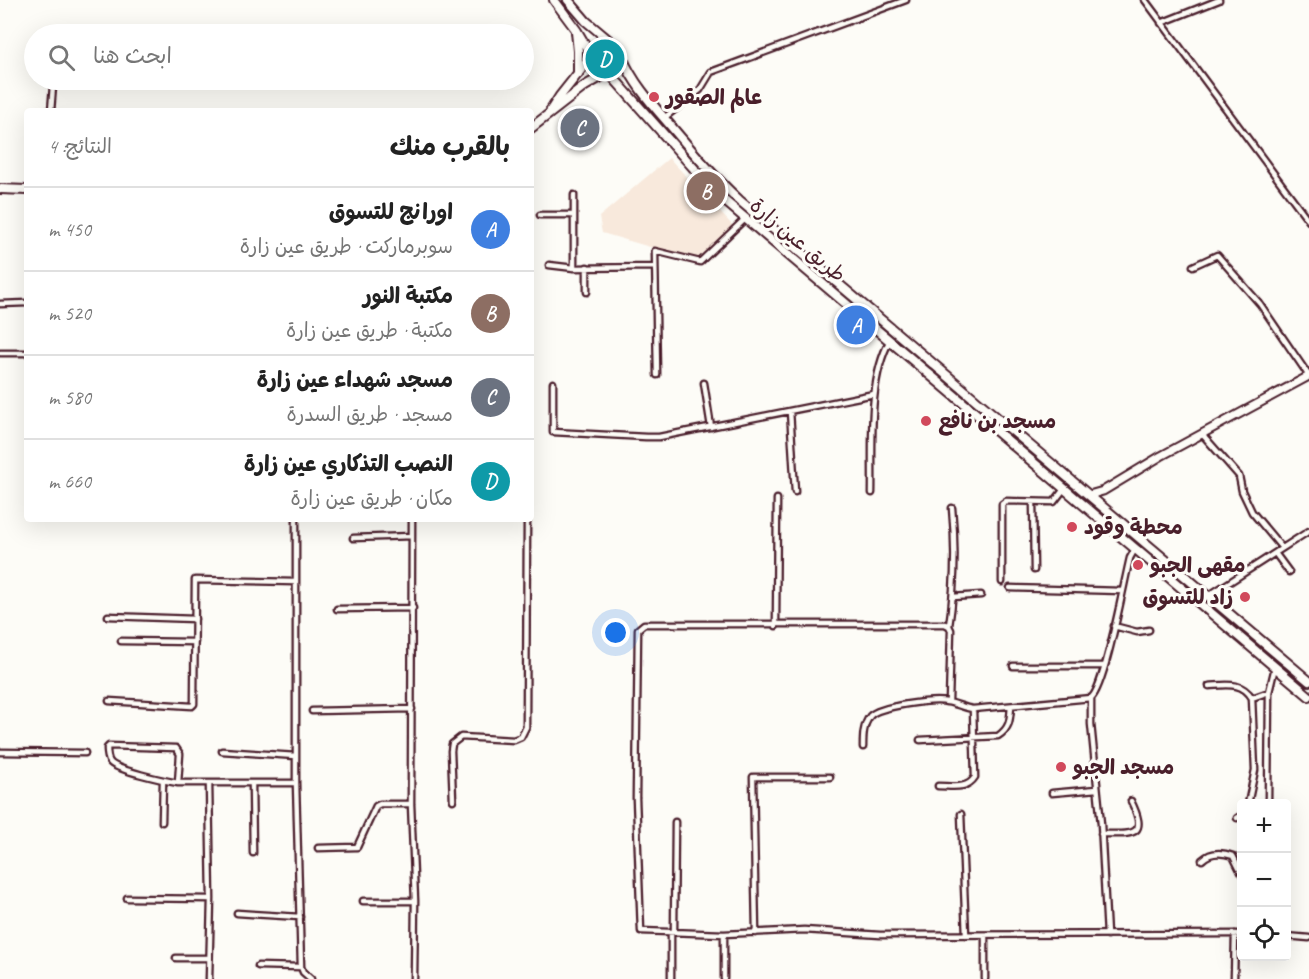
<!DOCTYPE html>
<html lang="ar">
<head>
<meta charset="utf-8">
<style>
	body { margin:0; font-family:Caveat,"Playpen Sans Arabic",sans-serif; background:#f6f6f6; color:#222; direction:rtl }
	.controls { position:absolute; right:18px; bottom:18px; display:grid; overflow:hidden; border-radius:6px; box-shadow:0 6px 24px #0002 }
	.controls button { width:54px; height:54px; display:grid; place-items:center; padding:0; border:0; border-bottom:2px solid #e0e0e0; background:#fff; color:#222; font:30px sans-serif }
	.you { position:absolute; left:616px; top:633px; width:21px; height:21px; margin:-15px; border:4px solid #fff; border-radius:50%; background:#1a73e8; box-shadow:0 0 0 9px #1a73e833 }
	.badge { display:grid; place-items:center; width:39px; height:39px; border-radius:50%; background:#d1495b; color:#fff; font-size:20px; font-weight:700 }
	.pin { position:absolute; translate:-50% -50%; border:3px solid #fff; box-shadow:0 2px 6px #0006 }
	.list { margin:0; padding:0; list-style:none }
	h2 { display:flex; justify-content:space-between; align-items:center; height:78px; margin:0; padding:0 24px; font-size:26px }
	h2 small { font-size:20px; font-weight:400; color:#767676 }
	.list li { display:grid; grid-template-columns:39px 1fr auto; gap:18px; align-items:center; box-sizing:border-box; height:84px; padding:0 24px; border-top:2px solid #e0e0e0 }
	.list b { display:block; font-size:22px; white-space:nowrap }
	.list p { margin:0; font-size:20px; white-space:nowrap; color:#767676 }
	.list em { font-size:20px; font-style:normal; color:#767676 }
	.icon { flex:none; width:33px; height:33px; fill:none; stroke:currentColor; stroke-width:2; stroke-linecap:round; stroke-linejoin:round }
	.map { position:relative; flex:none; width:1309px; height:979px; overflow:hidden; direction:ltr }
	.search { position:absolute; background:#fff; box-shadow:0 6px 24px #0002; left:24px; top:24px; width:510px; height:66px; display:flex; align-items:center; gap:15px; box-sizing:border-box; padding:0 21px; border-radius:33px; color:#767676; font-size:22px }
	.panel { position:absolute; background:#fff; box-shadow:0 6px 24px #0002; left:24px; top:108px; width:510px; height:414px; border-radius:6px; direction:rtl }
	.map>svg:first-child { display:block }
	.built { fill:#f8e9dc }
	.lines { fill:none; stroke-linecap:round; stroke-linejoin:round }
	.street-casing { stroke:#4a1f2b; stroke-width:9 }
	.secondary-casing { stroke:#4a1f2b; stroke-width:11 }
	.primary-casing { stroke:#4a1f2b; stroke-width:12 }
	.street { stroke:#fdfcf7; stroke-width:4.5 }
	.secondary { stroke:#fdfcf7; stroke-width:7 }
	.primary { stroke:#fdfcf7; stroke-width:8 }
	.poi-dot { fill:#d1495b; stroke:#fdfcf7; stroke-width:2 }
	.labels { text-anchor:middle; stroke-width:6; stroke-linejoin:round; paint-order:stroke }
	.poi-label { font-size:21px; font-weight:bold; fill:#4a1f2b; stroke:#fdfcf7; text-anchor:start }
	.street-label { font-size:21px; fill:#4a1f2b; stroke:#fdfcf7 }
</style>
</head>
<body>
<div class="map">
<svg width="1309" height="979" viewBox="0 0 1309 979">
	<rect width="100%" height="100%" fill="#fdfcf7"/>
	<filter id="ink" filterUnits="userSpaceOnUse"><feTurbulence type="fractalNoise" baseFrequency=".0167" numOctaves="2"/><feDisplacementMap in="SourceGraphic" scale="12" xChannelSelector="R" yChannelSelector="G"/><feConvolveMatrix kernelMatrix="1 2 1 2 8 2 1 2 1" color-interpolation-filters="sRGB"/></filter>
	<g filter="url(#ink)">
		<path class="built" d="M669,158l66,70 -37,33 -96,-28 -3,-16z"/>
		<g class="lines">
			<g class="street-casing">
				<path id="street" d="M1145,0l164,221
					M1161,23l58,-23
					M51,111l2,-25
					M664,118l36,-28 11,-18 195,-72
					M574,195v73
					M540,215h34
					M549,265l25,3 80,-1
					M1193,266l24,-11 43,49 49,72
					M587,267v25
					M0,304l27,-1
					M0,353h27
					M657,375l-2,-124 45,11 45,-43
					M553,383v49l93,5h13l215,-43
					M704,383l7,44
					M790,411l5,81
					M1202,434l37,42 3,15 10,21 30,36
					M872,493c1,-46 -5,-112 18,-153
					M1033,502l1,68
					M296,519v264l5,184 2,5 8,7
					M412,519l-1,285 4,97 -1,78
					M353,538l59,-2
					M1275,553l14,19
					M1002,582v-78l4,-3 48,1 10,-13
					M1010,588l112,3
					M1208,596l101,-65
					M953,597l28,-2
					M337,609l76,-1
					M108,616l87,3
					M776,626l1,-127
					M949,626l-4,-2h-301l-6,5 -2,169 5,133 83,3 80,-4 76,5 362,-1
					M1114,626l23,6 12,-2
					M121,641l74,1
					M1013,666h91
					M1209,686c17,-1 33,-5 43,12l3,72 -7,34
					M1091,698v26l10,100 6,111
					M1252,698l17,-6
					M109,701l83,5 2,-2 1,-124 100,2
					M949,702l2,-72 -2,-4c6,-40 7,-78 3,-118
					M312,711l100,-2
					M920,740l78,-4c12,-8 12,-16 13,-30
					M863,747c0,-10 0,-22 7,-31 9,-10 64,-17 77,-14 8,1 17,6 26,7l118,-11c14,-11 33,-116 39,-140l5,-9
					M222,751l74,5
					M0,752l85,1
					M178,783l2,-29 -4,-6 -67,-2 -2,2c0,5 0,10 3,14 5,8 57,19 68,21h118
					M252,783l1,70
					M938,786c14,0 29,4 37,-9l-2,-68
					M1052,793l45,-4
					M453,800l-2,-49 1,-7 9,-7 53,3 7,-3 5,-10 1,-208
					M1268,804l1,-112 6,-25
					M961,814l5,121
					M1237,818l5,-3
					M162,822l1,-41
					M1101,834c31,0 48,4 30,-33
					M318,848l39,-1 19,-41 4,-2h31
					M1202,860c9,-9 20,-8 31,-4l9,18
					M127,898l84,1
					M363,901h52
					M237,913l63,4
					M674,932l1,-110
					M756,933l-3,-156h77
					M985,935v44
					M1286,936l23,2
					M176,958h33
					M258,966l43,1
					M209,979l2,-80 -2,-116
					M671,979v-47
					M724,979v-45
					M1234,979l1,-45"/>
			</g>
			<g class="secondary-casing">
				<path id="secondary" d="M1089,495l14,-4 58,-35 148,-80"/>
			</g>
			<g class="primary-casing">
				<path id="primary" d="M554,0l23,31 14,24
					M568,0l18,21 25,21
					M576,32l2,19v23
					M591 58a16 16 0 1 1 32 0a16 16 0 1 1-32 0Z
					M622,57c11,26 30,47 48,68 22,26 44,52 69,75l570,481
					M610,74l88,99 28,29 583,494
					M551,110l9,-14 31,-39
					M531,128l54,-42 21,-12
					M0,189l27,1"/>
			</g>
			<use href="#street" class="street"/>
			<use href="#secondary" class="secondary"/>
			<use href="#primary" class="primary"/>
		</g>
	</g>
	<g class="poi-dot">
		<circle cx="654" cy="97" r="6"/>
		<circle cx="926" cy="421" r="6"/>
		<circle cx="1072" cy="527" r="6"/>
		<circle cx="1138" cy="565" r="6"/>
		<circle cx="1245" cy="597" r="6"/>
		<circle cx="1061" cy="767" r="6"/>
	</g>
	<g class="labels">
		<g class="poi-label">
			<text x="666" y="104">عالم الصقور</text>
			<text x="938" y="428">مسجد بن نافع</text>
			<text x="1084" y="534">محطة وقود</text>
			<text x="1150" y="572">مقهى الجبو</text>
			<text x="1233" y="604" text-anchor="end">زاد للتسوق</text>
			<text x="1073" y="774">مسجد الجبو</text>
		</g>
		<g class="street-label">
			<text transform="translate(798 240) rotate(40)" y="7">طريق عين زارة</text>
		</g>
	</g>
</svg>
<div class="controls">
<button>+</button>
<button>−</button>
<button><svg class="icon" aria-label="locate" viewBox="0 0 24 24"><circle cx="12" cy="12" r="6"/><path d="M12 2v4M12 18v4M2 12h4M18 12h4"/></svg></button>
</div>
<div class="you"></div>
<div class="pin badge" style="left:856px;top:325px;background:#3f7fe0">A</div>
<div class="pin badge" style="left:706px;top:191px;background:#8d6e63">B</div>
<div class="pin badge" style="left:580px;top:128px;background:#6b7280">C</div>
<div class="pin badge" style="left:605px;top:59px;background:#0f9aa8">D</div>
<div class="search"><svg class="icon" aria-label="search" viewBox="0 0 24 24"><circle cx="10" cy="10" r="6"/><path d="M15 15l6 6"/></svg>ابحث هنا</div>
<section class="panel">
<h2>بالقرب منك<small>النتائج: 4</small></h2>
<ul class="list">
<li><span class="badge" style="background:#3f7fe0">A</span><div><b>اورانج للتسوق</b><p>سوبرماركت · طريق عين زارة</p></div><em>450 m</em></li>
<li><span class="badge" style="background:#8d6e63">B</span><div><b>مكتبة النور</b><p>مكتبة · طريق عين زارة</p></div><em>520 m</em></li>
<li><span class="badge" style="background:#6b7280">C</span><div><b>مسجد شهداء عين زارة</b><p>مسجد · طريق السدرة</p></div><em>580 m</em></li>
<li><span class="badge" style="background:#0f9aa8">D</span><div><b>النصب التذكاري عين زارة</b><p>مكان · طريق عين زارة</p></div><em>660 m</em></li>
</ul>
</section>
</div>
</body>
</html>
